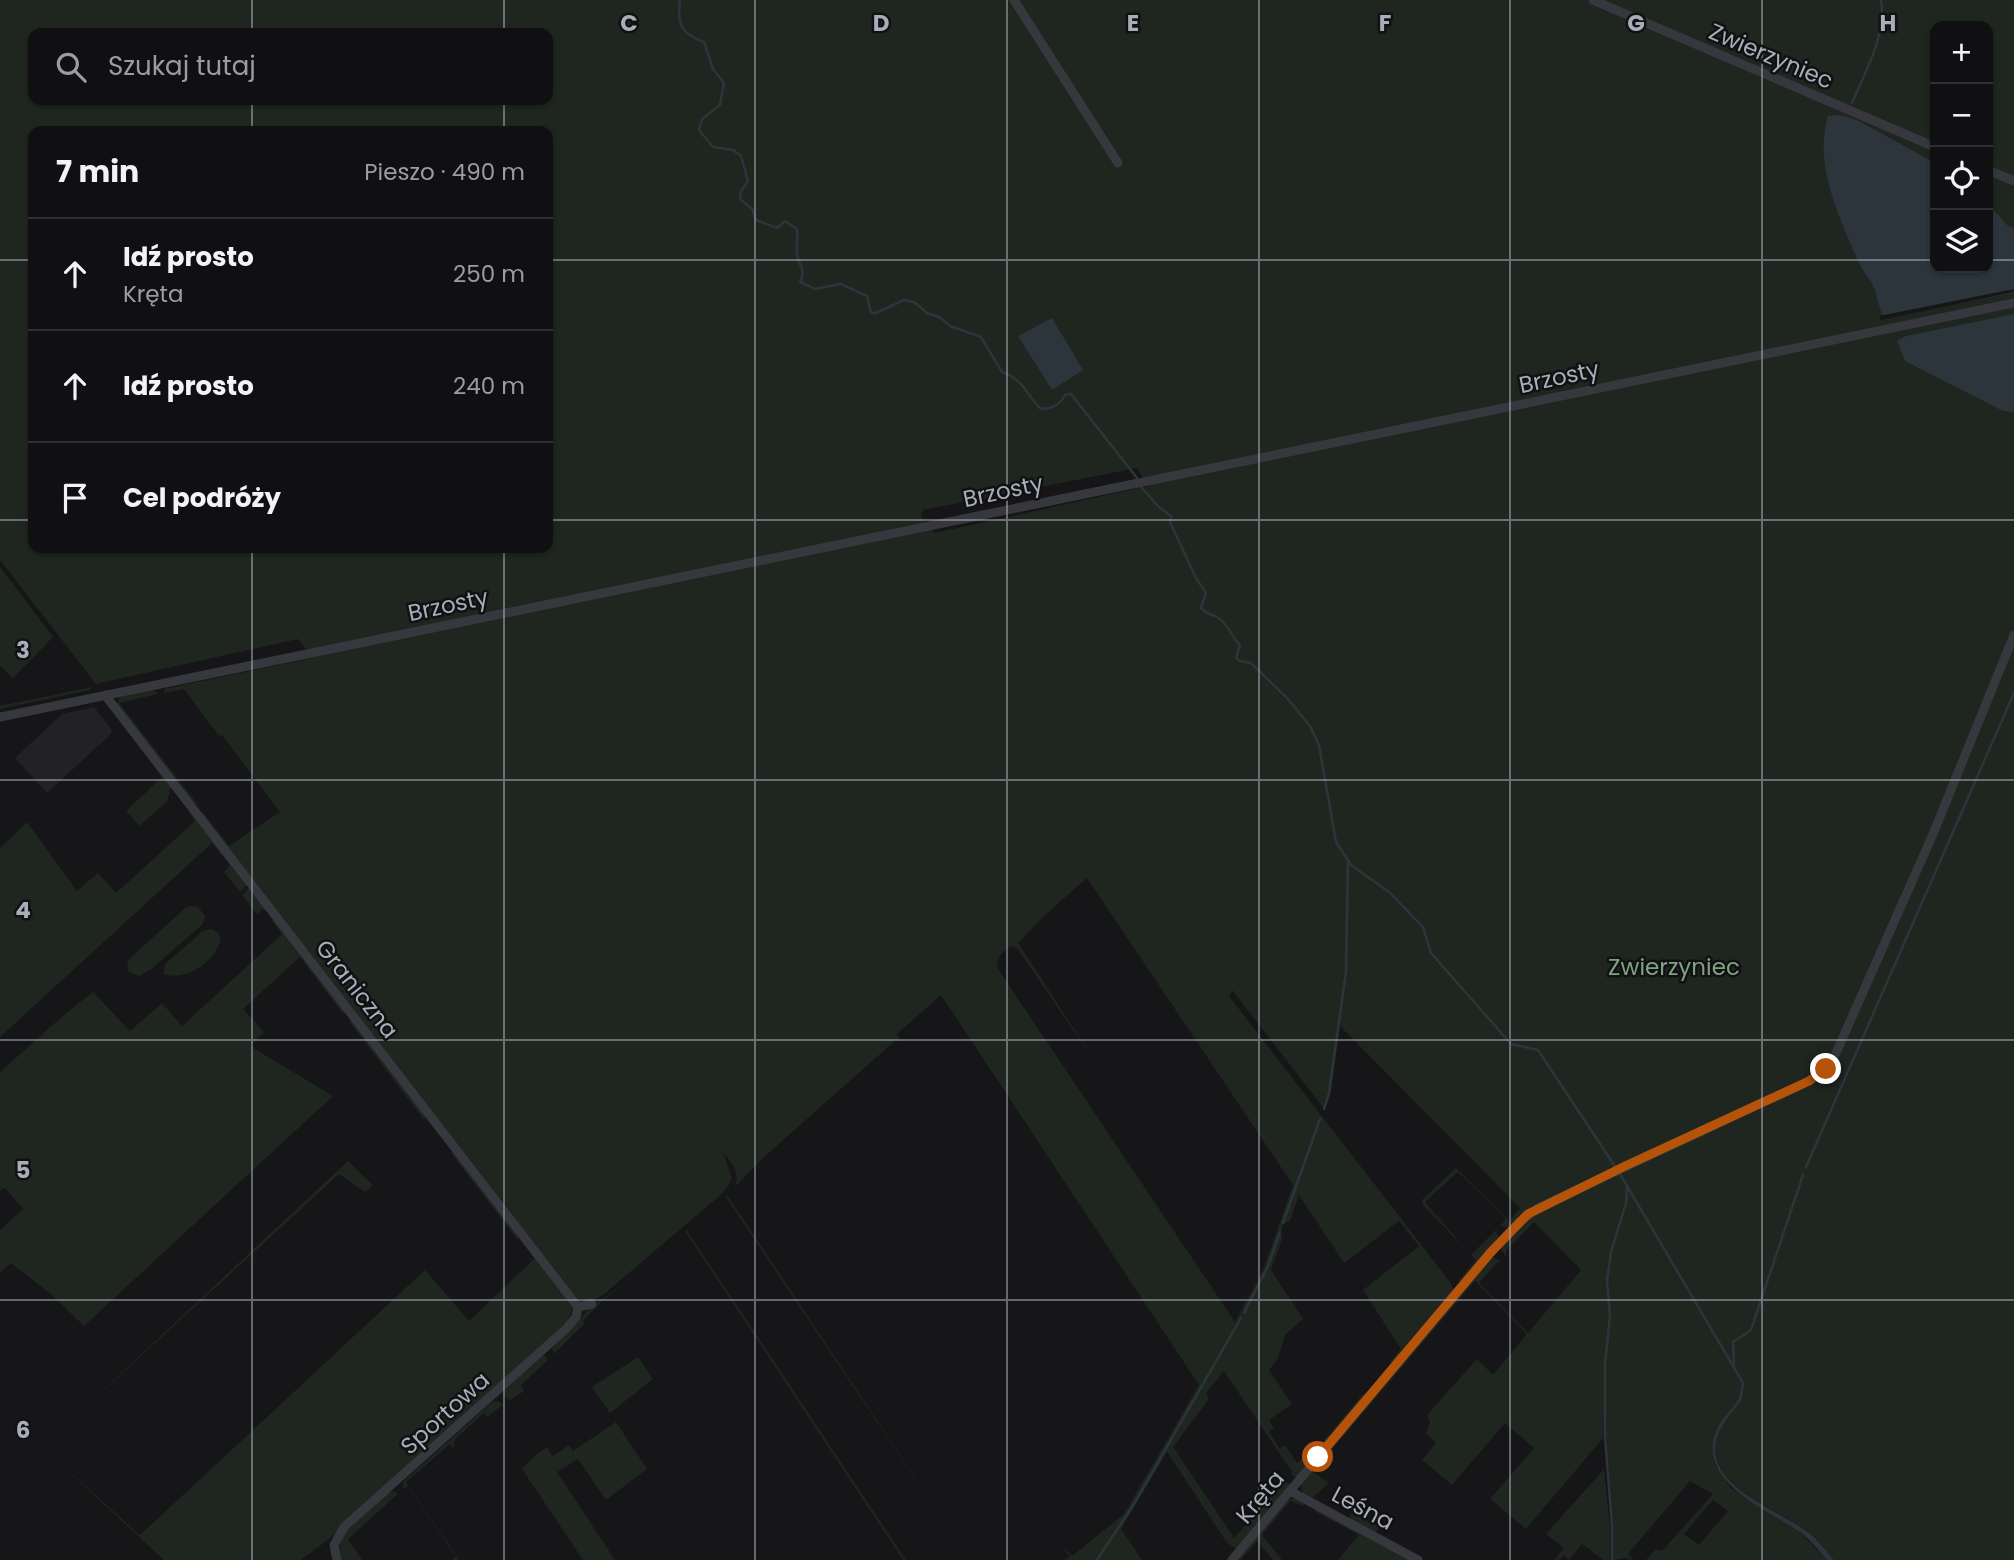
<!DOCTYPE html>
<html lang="pl">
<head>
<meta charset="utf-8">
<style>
	body { margin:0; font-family:Poppins,sans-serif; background:#19191b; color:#f1f3f6 }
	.controls { position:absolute; right:21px; top:21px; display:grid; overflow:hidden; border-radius:14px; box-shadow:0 2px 5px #0004 }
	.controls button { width:63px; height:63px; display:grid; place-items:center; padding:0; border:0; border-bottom:2px solid #303032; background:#101012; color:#f1f3f6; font:35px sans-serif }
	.stop { position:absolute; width:21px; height:21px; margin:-16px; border:5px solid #b45309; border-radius:50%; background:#fff }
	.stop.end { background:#b45309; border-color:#fff; box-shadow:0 2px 7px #0008 }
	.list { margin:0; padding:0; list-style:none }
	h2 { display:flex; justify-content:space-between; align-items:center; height:91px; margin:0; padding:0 28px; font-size:30px }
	h2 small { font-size:23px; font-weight:400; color:#9c9d9f }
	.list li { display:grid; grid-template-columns:46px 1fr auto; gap:21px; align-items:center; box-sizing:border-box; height:112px; padding:0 28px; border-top:2px solid #303032 }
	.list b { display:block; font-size:26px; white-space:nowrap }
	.list p { margin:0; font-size:23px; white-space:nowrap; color:#9c9d9f }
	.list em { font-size:23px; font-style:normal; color:#9c9d9f }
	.icon { flex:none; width:38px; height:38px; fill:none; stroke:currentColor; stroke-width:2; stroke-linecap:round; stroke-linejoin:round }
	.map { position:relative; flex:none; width:2014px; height:1560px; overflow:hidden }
	.search { position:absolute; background:#101012; box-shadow:0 2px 5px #0004; left:28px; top:28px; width:525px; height:77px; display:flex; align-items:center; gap:18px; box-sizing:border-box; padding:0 24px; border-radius:14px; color:#9c9d9f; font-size:26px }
	.panel { position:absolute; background:#101012; box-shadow:0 2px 5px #0004; left:28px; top:126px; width:525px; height:427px; border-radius:14px }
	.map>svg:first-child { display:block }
	.built { fill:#222225 }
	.green { fill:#1e261f; fill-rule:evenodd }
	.water { fill:#2c353c }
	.pier { fill:#161618 }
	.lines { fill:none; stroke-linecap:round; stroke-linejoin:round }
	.stream { stroke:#2c353c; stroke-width:2.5 }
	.minor { stroke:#37383d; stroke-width:9 }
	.route { stroke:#b45309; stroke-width:9 }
	.grid { fill:none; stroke:#a8adb8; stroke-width:2; stroke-opacity:0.55 }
	.labels { text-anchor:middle; stroke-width:5; stroke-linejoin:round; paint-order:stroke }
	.street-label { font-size:23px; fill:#a8adb8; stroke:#111113 }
	.park-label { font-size:23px; fill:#7fa381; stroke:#111113 }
	.grid-label { font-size:23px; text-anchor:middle; font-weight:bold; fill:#a8adb8; stroke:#111113; stroke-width:5; stroke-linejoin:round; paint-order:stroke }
</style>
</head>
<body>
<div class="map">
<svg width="2014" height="1560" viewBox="0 0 2014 1560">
	<rect width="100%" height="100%" fill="#161618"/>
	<path class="built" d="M94,707l18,23 -1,4 -64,59 -32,-35 47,-44z"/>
	<path class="green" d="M0,0h2014v1560h-180c-8,-9 -16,-21 -25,-28 -35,-26 -126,-54 -82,-113l-3,-2 -12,30 3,18 16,23 70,45 26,27h-181l10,-11 6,2 51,-57 -23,-13 -62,73 6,6 -9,-2 -12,2v-34l-7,-92v-71l-3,75 -77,91 -36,-30 44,-51 -29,-25 -53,62 -30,-25 14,-17 -10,-10 4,-10 -3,-8 50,-56 16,16 34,-41 -52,-53 -162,191 16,11 -17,15 -8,-3 -3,-6 1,-8 190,-225 9,6h-4l-18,21 49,50 53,-63 -47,-48 -28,29v5l-7,-9 34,-33 90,-42 -5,-8 -82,41 -28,22 -8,-1 6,-7 -48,-47 -33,30 46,53 25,-25 3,8 -38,43h-3l18,-21 -54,-56v-4l34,-32 53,53 11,-13 -180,-182 -10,70 -5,14 -93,-120 -3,6 221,286 4,8 -61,73 -3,-1 11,-13 -38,-59 56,-44 -20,-25 -55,42 -45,-68 -9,26 -7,3 -2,8 1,7 -11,31 32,49 -18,16 -7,23 -9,12 23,34 -23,16 5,8 -5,4 11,17 5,-4 12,18 22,-19 1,1 43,-51 2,2 -69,82 -5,-4 1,-2 -68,-101 -18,22 3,6 -36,48 61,91 51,-57 6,4 -54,64 -10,-6 -60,-91 -46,77 21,31h-77l5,-3 -8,-11 10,10 52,-42 75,-129 -258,-390 -44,39 4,7 -5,-1 -133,118 -29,30c7,-12 -1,-25 -10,-34l8,25 -9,14 -120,102 -12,6 -14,-3 -375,-484v-3l27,35 51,-34 -58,-77 -3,1 -35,-47 -20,4v-4l149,-31 -15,-19 -202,45 -96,-124zM1935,26h53v242h-53zM33,33h515v67h-515zM33,131h515v417h-515zM1137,468l11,18 -213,47 -14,-17 2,-6zM1087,878l206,307 -30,85 -28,52 -237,-353c-3,-11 4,-16 12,-23l7,2 85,124 -84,-129 26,-27zM1713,1500l15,11 -29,34 -15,-11z
		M0,567l53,70 -40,41 -13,-12z
		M92,687l-2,3 -90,19v-3z
		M153,690l5,4 -39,9 79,102 -6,-2 -75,-99 3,-7z
		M127,731l44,56 -4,15 -28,24 -13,-15 36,-34z
		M189,812l3,1 55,72 -7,7 -16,-20 6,-7 -18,-22 -212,194v-189l27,-26 50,69 21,-18 18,20 79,-72z
		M250,887l16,22v2l-3,-2 -6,5 -15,-19z
		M190,906l8,1 7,9 -3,9 -52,45 -11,6 -10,-4 -2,-7 2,-6 55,-50z
		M271,920h3l72,91 -2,4 -44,-58 -57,52 21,23 -14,14 83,50 -249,230 -32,-31 -41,-32 -11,10v-43l23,-21 -18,-21 -5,3v-119l66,-59 27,-21 37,39 32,-28 20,23 100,-92z
		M211,929l6,3 4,6c-4,23 -36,44 -58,36l2,-10 38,-33z
		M352,1019l75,97 -3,4 -75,-99z
		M453,1151l66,84 -2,4 -66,-86z
		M348,1161l25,24 -8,7 -26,-18 -297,273 98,88 285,-265 44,51 67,-64 35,46 1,7 -5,13 -238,216 -28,21h-137l-122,-113z
		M727,1195l243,365 -245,-364z
		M686,1229l220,331h-3l-218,-329z
		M630,1279l-28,22 -19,20 2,2 -31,31 -2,-6 37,-39z
		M545,1355l3,5 -27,25 3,6 -15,10 -6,-7v-4l38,-34z
		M638,1357l15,22 -43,34 -18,-26z
		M498,1401l5,4 -16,12 -3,-4 -29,26 -1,10 -4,-5 -44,38 53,78h-7l4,-3 -48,-71 -5,3v-7l89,-80z
		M616,1422l31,47 -41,31 -28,-41 -21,13 58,88h-32l-61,-91 14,-14 11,-8 6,9 16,-11 4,6z
		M1604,1469l6,58v33h-7l-21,-16 -13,16 -5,-5 -4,5h-6l10,-12 -18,-14z
		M393,1491l5,3 -50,45 14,21h-21l-1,-18 8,-14 41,-36z
		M1289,1499h7l8,5v2l-14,-5 -28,34 20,25h-9l-16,-19 -16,19h-4z
		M1316,1510l95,50h-73l21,-25 -45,-24z
		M1353,1510l16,12 11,5 -5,6 -26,-15z"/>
	<path class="water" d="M1839,115l18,5 78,43v105h53v-64l19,21 7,3v65l-130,25c-5,-9 -6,-20 -10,-30 -3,-8 -10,-15 -14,-23 -20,-45 -47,-100 -32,-149z
		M2014,314v98l-11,-1 -98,-50 -8,-20 9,-5z
		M1052,318l31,52 -31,20 -34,-54z
		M1724,1417l3,2c-44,59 46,87 81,113 10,7 18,19 26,28h-7c-8,-9 -16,-20 -26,-27 -39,-27 -118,-57 -77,-116z"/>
	<path class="pier" d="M2014,289v3l-133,28 -2,-4z"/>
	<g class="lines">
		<path class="stream" d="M680,0c-3,24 1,34 24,42l9,27 11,14 -4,22 -18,14 -3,11 14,17 20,3 8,6 7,25 -7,10 -1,8 12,10 4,11 21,8 8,-7 12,8c1,8 -1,16 0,25 1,11 10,16 3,28l15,7 26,-5 26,12 4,17h5l28,-13 10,2 13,11 12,4 11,9 31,11 21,35c22,8 23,21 39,37 12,-1 19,-4 24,-14l6,-1 66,84
			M1852,103c13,-31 35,-69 29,-103
			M1141,487l18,20 12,9 -1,6 26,56 10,15 -5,15c6,7 9,5 16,9 12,7 14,20 23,28l-4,13 4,3 11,2 37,36 22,27 9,19 17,97 15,23 38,27 34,35 8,26 80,91 27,6 78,118
			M1324,1109l5,-16 17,-121 2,-110
			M1806,1167l208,-474
			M1620,1174l123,209 -3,17 -15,19
			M1283,1223l37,-104
			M1244,1313l24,-47 12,-34
			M1734,1364l-1,-22 18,-12 52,-155
			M1097,1560l37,-56 107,-186
			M1612,1560v-34l-7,-90v-72l5,-49 -3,-34 4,-29 15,-49 1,-14"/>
		<path class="minor" d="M1014,0l104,163
			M1593,0l342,147
			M1988,170l26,11
			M105,695l473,612
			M0,717l2014,-414
			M1290,1491l128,69
			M337,1560l-3,-15 10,-18 223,-199 9,-11 2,-10 14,-3
			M1232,1560l259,-308 28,-30 21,-15 269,-126 23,-19 101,-228 81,-199"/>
	</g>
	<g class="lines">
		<path class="route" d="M1318,1457l173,-205 37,-38 95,-47 186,-86 17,-12"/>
	</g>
	<path class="grid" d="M252,0v33M504,0v33M755,0v1560M1007,0v1560M1259,0v1560M1510,0v1560M1762,0v1560M252,100v31M504,100v31M0,260h33M548,260h1387M1988,260h26M0,520h33M548,520h1466M252,548v1012M504,548v1012M0,780h2014M0,1040h2014M0,1300h2014"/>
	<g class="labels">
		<g class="street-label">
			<text transform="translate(1771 56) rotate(23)" y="8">Zwierzyniec</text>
			<text transform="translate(1559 377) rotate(-12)" y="8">Brzosty</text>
			<text transform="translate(1003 491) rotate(-12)" y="8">Brzosty</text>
			<text transform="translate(448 605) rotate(-12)" y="8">Brzosty</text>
			<text transform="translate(357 989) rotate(52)" y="8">Graniczna</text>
			<text transform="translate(445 1413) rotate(-42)" y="8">Sportowa</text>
			<text transform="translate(1260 1497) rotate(-50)" y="8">Kręta</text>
			<text transform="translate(1363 1508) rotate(28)" y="8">Leśna</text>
		</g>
		<g class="park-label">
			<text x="1674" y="975">Zwierzyniec</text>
		</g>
	</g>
	<g class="grid-label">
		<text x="629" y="31">C</text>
		<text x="881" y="31">D</text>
		<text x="1133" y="31">E</text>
		<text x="1385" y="31">F</text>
		<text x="1636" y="31">G</text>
		<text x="1888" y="31">H</text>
		<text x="23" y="658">3</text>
		<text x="23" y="918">4</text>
		<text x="23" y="1178">5</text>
		<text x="23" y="1438">6</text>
	</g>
</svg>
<div class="controls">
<button>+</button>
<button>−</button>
<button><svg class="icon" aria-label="locate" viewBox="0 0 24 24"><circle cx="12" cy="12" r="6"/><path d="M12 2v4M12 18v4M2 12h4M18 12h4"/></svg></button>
<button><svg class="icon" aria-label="layers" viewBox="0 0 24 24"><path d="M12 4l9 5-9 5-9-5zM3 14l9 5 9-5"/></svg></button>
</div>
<div class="stop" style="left:1318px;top:1457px"></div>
<div class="stop end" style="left:1826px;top:1069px"></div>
<div class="search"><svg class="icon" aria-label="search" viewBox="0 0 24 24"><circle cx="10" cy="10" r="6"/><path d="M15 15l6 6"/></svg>Szukaj tutaj</div>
<section class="panel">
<h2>7 min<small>Pieszo · 490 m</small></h2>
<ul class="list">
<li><svg class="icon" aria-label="ahead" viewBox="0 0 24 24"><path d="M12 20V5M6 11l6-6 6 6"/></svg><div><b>Idź prosto</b><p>Kręta</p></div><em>250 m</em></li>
<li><svg class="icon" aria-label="ahead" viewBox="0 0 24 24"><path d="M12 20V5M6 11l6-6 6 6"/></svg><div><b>Idź prosto</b></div><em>240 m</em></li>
<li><svg class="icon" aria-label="arrive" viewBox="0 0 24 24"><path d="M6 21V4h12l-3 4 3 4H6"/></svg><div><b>Cel podróży</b></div></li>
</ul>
</section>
</div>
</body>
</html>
